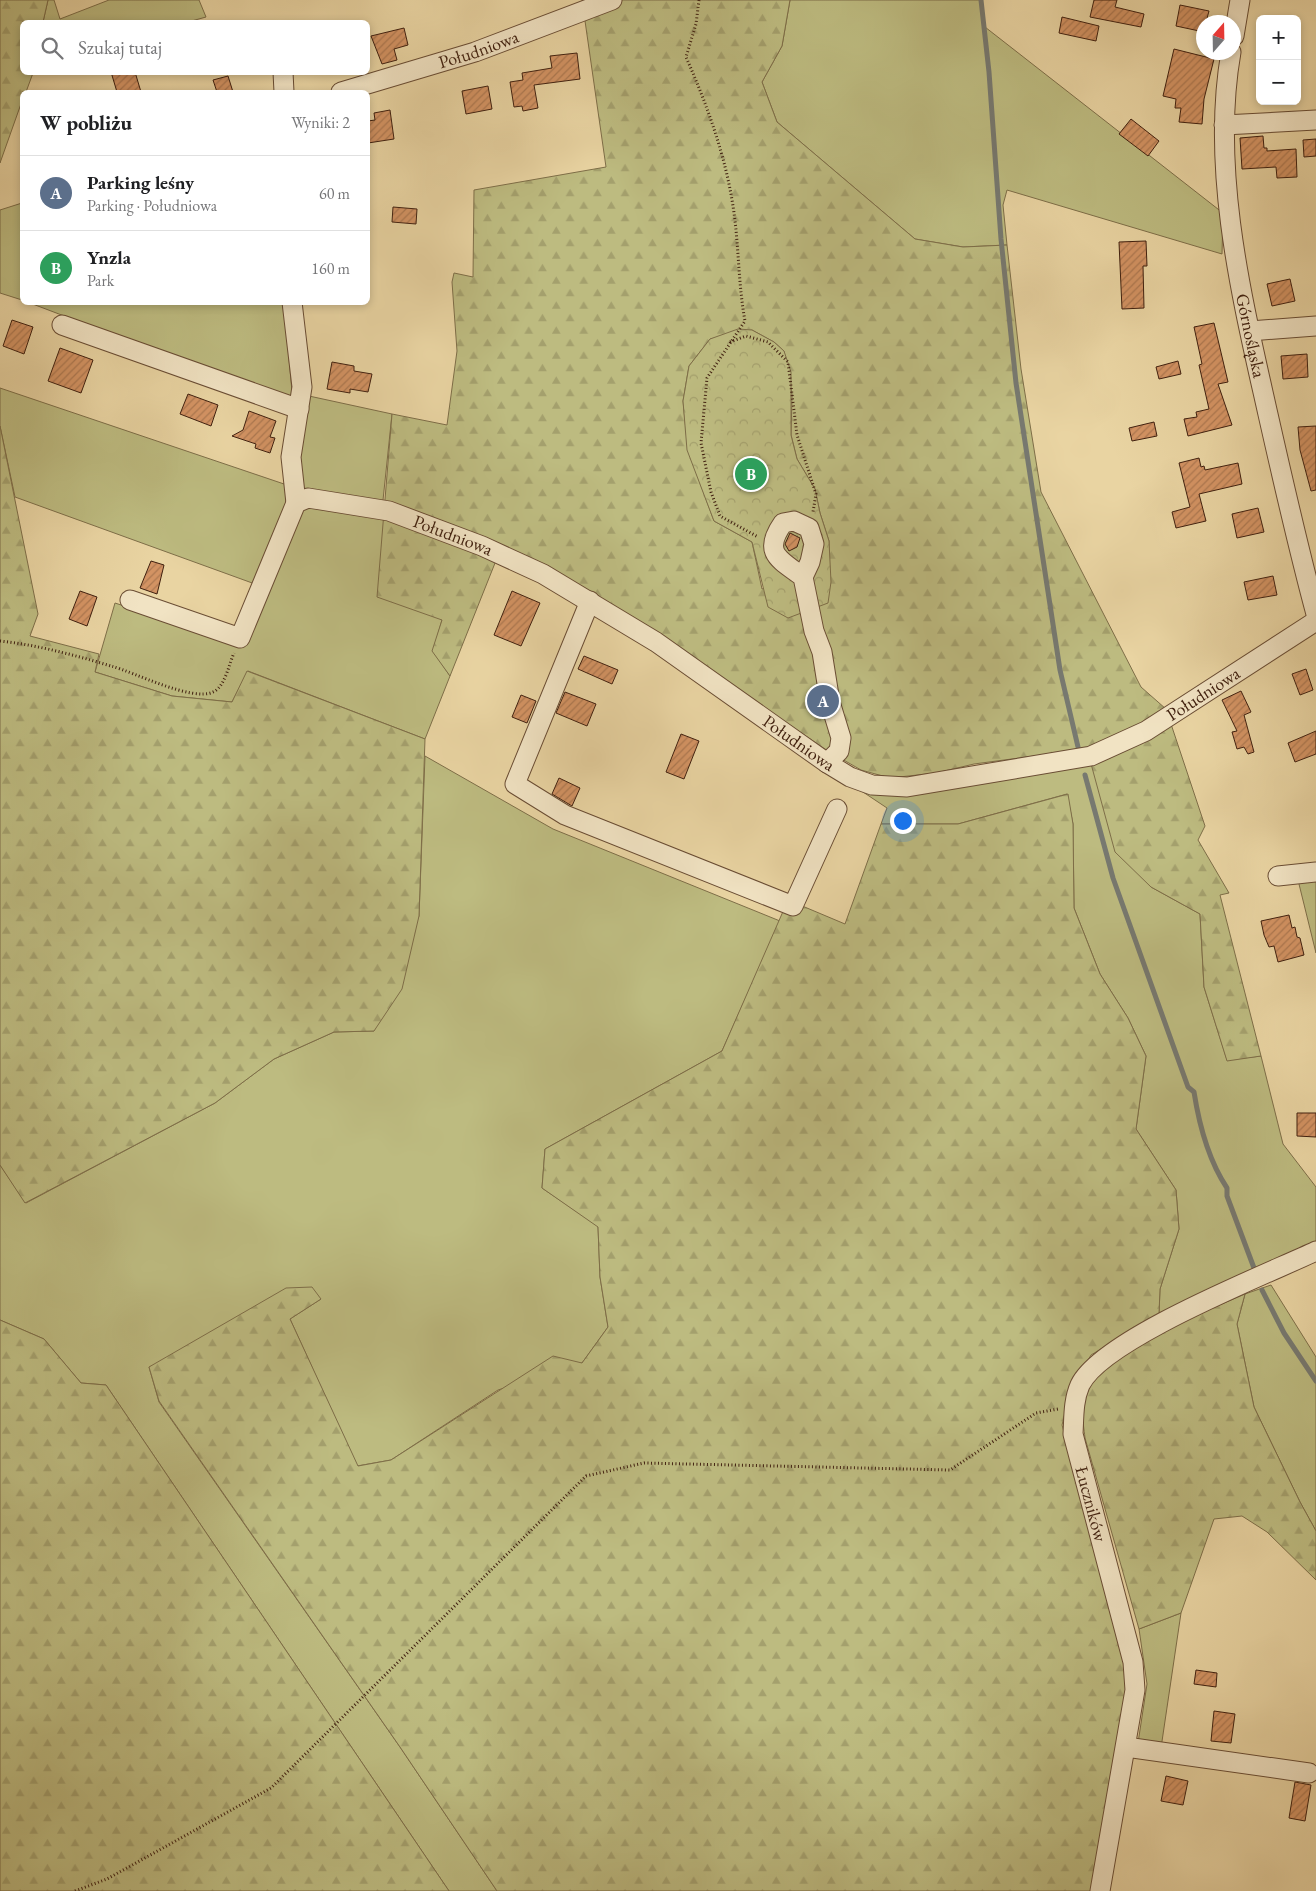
<!DOCTYPE html>
<html lang="pl">
<head>
<meta charset="utf-8">
<style>
	body { margin:0; font-family:"EB Garamond",serif; background:#f6f6f6; color:#202124 }
	.controls { position:absolute; right:15px; top:15px; display:grid; overflow:hidden; border-radius:8px; box-shadow:0 2px 8px #0003 }
	.controls button { width:45px; height:45px; display:grid; place-items:center; padding:0; border:0; border-bottom:1px solid #e0e0e0; background:#fff; color:#202124; font:25px sans-serif }
	.compass { position:absolute; left:1196px; top:15px; width:45px; height:45px; border-radius:50%; background:#fff; box-shadow:0 2px 8px #0003; rotate:20deg }
	.you { position:absolute; left:902px; top:820px; width:18px; height:18px; margin:-12px; border:4px solid #fff; border-radius:50%; background:#1a73e8; box-shadow:0 0 0 8px #1a73e833 }
	.badge { display:grid; place-items:center; width:32px; height:32px; border-radius:50%; background:#db2777; color:#fff; font-size:16px; font-weight:700 }
	.pin { position:absolute; translate:-50% -50%; border:2px solid #fff; box-shadow:0 1px 5px #0006 }
	.list { margin:0; padding:0; list-style:none }
	h2 { display:flex; justify-content:space-between; align-items:center; height:65px; margin:0; padding:0 20px; font-size:21px }
	h2 small { font-size:16px; font-weight:400; color:#757577 }
	.list li { display:grid; grid-template-columns:32px 1fr auto; gap:15px; align-items:center; box-sizing:border-box; height:75px; padding:0 20px; border-top:1px solid #e0e0e0 }
	.list b { display:block; font-size:19px; white-space:nowrap }
	.list p { margin:0; font-size:16px; white-space:nowrap; color:#757577 }
	.list em { font-size:16px; font-style:normal; color:#757577 }
	.icon { flex:none; width:28px; height:28px; fill:none; stroke:currentColor; stroke-width:2; stroke-linecap:round; stroke-linejoin:round }
	.map { position:relative; flex:none; width:1316px; height:1891px; overflow:hidden }
	.search { position:absolute; background:#fff; box-shadow:0 2px 8px #0003; left:20px; top:20px; width:350px; height:55px; display:flex; align-items:center; gap:12px; box-sizing:border-box; padding:0 18px; border-radius:8px; color:#757577; font-size:19px }
	.panel { position:absolute; background:#fff; box-shadow:0 2px 8px #0003; left:20px; top:90px; width:350px; height:215px; border-radius:8px }
	.map>svg:first-child { display:block }
	.grass { fill:#bdbb80; stroke:#7e6e48 }
	.forest { fill:url(#forest-firs); stroke:#7e6e48; fill-rule:evenodd }
	.park { fill:url(#park-crowns); stroke:#7e6e48 }
	.lines { fill:none; stroke-linecap:round; stroke-linejoin:round }
	.stream { stroke:#777970; stroke-width:5 }
	.building { fill:url(#building-hatch); stroke:#40200f }
	.minor-casing { stroke:#6a4d34; stroke-width:21 }
	.path { stroke:#40200f; stroke-width:3; stroke-dasharray:1 2.5; stroke-linecap:butt }
	.minor { stroke:#f1e3c3; stroke-width:19 }
	.labels { text-anchor:middle; stroke-width:4.5; stroke-linejoin:round; paint-order:stroke }
	.street-label { font-size:18px; fill:#40200f; stroke:#f1e3c3 }
</style>
</head>
<body>
<div class="map">
<svg width="1316" height="1891" viewBox="0 0 1316 1891">
	<defs>
		<pattern id="forest-firs" width="22" height="20" patternUnits="userSpaceOnUse" patternTransform="scale(1.25)"><rect width="22" height="20" fill="#bdbb80"/><path d="M5 1l3.5 6h-7zM16 11l3.5 6h-7z" fill="#a4a06d"/></pattern>
		<pattern id="park-crowns" width="20" height="18" patternUnits="userSpaceOnUse" patternTransform="scale(1.25)"><rect width="20" height="18" fill="#bdbb80"/><path d="M2 6a3 3 0 1 1 6 0M12 15a3 3 0 1 1 6 0" fill="none" stroke="#a4a06d"/></pattern>
		<pattern id="building-hatch" width="6" height="6" patternUnits="userSpaceOnUse" patternTransform="scale(1.25)"><rect width="6" height="6" fill="#d39363"/><path d="M-1 1l2-2M0 6l6-6M5 7l2-2" fill="none" stroke="#ad7850"/></pattern>
	</defs>
	<rect width="100%" height="100%" fill="#e9d4a2"/>
	<filter id="stains"><feTurbulence type="fractalNoise" baseFrequency=".004" numOctaves="4"/><feColorMatrix values="0 0 0 0 .2 0 0 0 0 .09 0 0 0 0 .02 0 0 0 .5 -.17"/></filter>
	<radialGradient id="worn" r=".72"><stop offset=".6" stop-color="#630" stop-opacity="0"/><stop offset="1" stop-color="#630" stop-opacity=".3"/></radialGradient>
	<path class="grass" d="M48,0h6l6,19 49,-19h90l7,17 -18,5h-145z
		M790,0h192l3,27 238,186 -1,41 -215,-64 -4,15 4,40 -44,2 -48,-8 -138,-117 -15,-40 20,-36z
		M22,203v97l-22,-7v-83z
		M30,303h254l9,100z
		M0,388l287,97 22,-89 83,18 -9,86 59,120 -9,31 17,25 -25,63 -177,-68 -16,31 -60,-6 -77,-24 20,-69 117,38 23,-57 -240,-87 -15,-71z
		M425,756l128,73 227,92 -58,130 -177,98 -3,39 56,38 2,51 8,50 -26,36 -84,27 -107,70 -34,6 -67,-147 31,-20 -172,68 10,35 241,345 97,144h-48l-343,-506 -25,-2 -37,-44 -44,-19v-155l26,38 189,-100 59,-44 60,-27 40,-1 45,-115z
		M1091,764l60,123 49,27 4,73 23,73 34,-4 22,88 33,43v54l-157,73 1,-25 19,-60 -3,-39 -40,-61 10,-73 -18,-38 -28,-44 -26,-66 -1,-84 -6,-30 -109,30h-77l6,-16 -30,-20z
		M1316,879v74l-18,-73z
		M1271,1285l45,72v174l-16,-29 -46,-95 -17,-83 8,-30z
		M1181,1613l-20,135 -23,-5 9,-59 -8,-55z"/>
	<path class="forest" d="M0,0h48l-5,22h-21v50l11,1 -7,19h-4v9l-22,62z
		M582,0h208l-8,46 -20,36 15,40 138,117 48,8 44,-2 14,124 20,123 100,195 25,22 39,117 -7,14 31,53 -9,2 41,161 -34,5 -23,-74 -4,-73 -49,-27 -36,-35 -28,-103 -113,15 -38,9 -46,5 -29,-8 -33,-19 -160,-108 -167,-95 -51,128 -18,-25 10,-31 -65,-23 15,-183 55,11 10,-74 -5,-69 2,-9 19,4 1,-87 132,-23zM752,330l22,12 10,9 8,44 -1,40 6,24 18,30 5,24 9,28v19l-67,29 -10,-47 -38,-21 -26,-71 -5,-49 6,-35 21,-27z
		M0,426l38,188 -8,22 69,18 -4,18 77,24 60,6 15,-31 178,68 -6,177 -17,73 -28,42 -40,1 -60,27 -59,44 -190,100 -25,-38z
		M1068,794l5,30 1,84 26,66 28,44 18,38 -10,73 40,61 3,39 -19,60 -1,25 -68,41 -20,34 -9,36 62,228 2,42 -35,196h-594l-97,-144 -241,-346 -10,-34 137,-79 26,-1 9,12 -31,20 68,147 33,-6 162,-104 29,7 26,-36 -8,-50 -2,-50 -56,-39 3,-39 177,-98 66,-151 57,24 36,-100h77z
		M1245,1294l-8,30 17,83 46,95 16,29v49l-49,-48 -25,-16 -28,3 -33,94 -42,16 -54,-191c-2,-18 -6,-35 3,-52 20,-36 118,-75 157,-92z
		M0,1320l44,19 37,44 25,2 343,506h-449z"/>
	<path class="park" d="M738,329l14,1 22,12 10,9 7,21v63l6,24 18,30 5,24 9,28 2,41 -3,21 -40,15 -20,-11 -16,-65 -38,-21 -27,-71 -4,-49 6,-35 21,-27z"/>
	<g class="lines">
		<path class="stream" d="M981,0l8,72 12,167 15,144 44,287 18,77
			M1085,775l28,103 75,209 6,5c5,32 15,69 33,96v8l27,72
			M1262,1290l22,43 32,48"/>
	</g>
	<path class="building" d="M1094,0h23l-2,7 29,7 -3,13 -51,-10z
		M1180,5l29,6 -3,11h-2v10l-28,-6z
		M1062,17l37,9 -3,15 -37,-8z
		M404,28l4,17 -14,4 3,11 -15,4 -11,-28z
		M1174,49l40,10 -10,40 -2,25 -23,-2 2,-14h-6l1,-9 -13,-3z
		M577,53l3,26 -46,6 4,23 -15,3 -1,-5 -8,1 -4,-25 13,-2 -1,-7 30,-5 -2,-12z
		M111,72h24l6,20h-24z
		M228,76l5,16h-16l-4,-12z
		M488,86l4,23 -26,5 -4,-23z
		M390,110l4,29 -26,4v-22l7,-1 -1,-7z
		M1131,119l28,22 -11,15 -29,-22z
		M1263,136l1,12h3v3l29,-2 1,28 -20,1 -1,-11 -34,2 -2,-31z
		M1316,139v17l-12,1 -1,-17z
		M393,207l24,2 -1,15 -24,-2z
		M1146,241l1,25h-4l1,42 -22,1 -3,-67z
		M1290,279l5,22 -23,5 -5,-22z
		M12,320l21,7 -9,27 -21,-8z
		M1214,323l14,59 -10,2 14,41 -44,11 -4,-17 13,-2 -1,-5 13,-3 -10,-44 3,-1 -8,-37z
		M60,348l33,12 -12,33 -33,-12z
		M1307,354l1,23 -25,2 -2,-23z
		M1178,361l3,13 -22,5 -3,-12z
		M332,362l22,4v5l18,3 -4,18 -18,-3v4l-23,-4z
		M188,394l30,11 -7,21 -31,-12z
		M249,411l27,10 -6,16 5,1 -5,15 -15,-5 1,-4 -24,-8 11,-6z
		M1154,422l3,14 -25,5 -3,-13z
		M1316,426v64l-5,1 -11,-41 -2,-23z
		M1199,458l2,9 3,-1 1,4 33,-7 4,21 -43,10 7,27 -30,7 -4,-16 18,-5 -11,-44z
		M1258,508l6,24 -27,6 -5,-24z
		M790,533l10,5 -3,9 -8,4 -4,-7z
		M151,561l13,4 -7,29 -17,-6z
		M1273,576l4,19 -29,5 -4,-18z
		M80,591l17,6 -10,29 -18,-7z
		M512,591l28,12 -19,43 -27,-11z
		M584,656l34,14 -6,14 -34,-15z
		M1306,669l7,21 -13,5 -8,-21z
		M1241,691l10,21 -7,3 10,37 -6,2 -4,-7 -7,2 -5,-17 5,-1 -15,-31z
		M565,692l31,12 -9,22 -31,-13z
		M521,695l15,6 -9,22 -15,-6z
		M1316,731v23l-21,8 -7,-19z
		M681,734l18,7 -15,38 -18,-7z
		M559,778l21,10 -8,18 -20,-12z
		M1289,915l3,13 3,-1 2,10 3,1 4,17 -26,7 -4,-16 -5,1 -5,-12 -3,-14z
		M1297,1113h19v24l-19,-1z
		M1196,1670l21,3 -1,14 -22,-3z
		M1214,1711l21,3 -4,29 -20,-2z
		M1166,1776l22,5 -5,24 -22,-4z
		M1295,1782l16,3 -6,36 -16,-3z"/>
	<g class="lines">
		<g class="minor-casing">
			<g id="minor">
				<path d="M1234,36l6,-36"/>
				<path id="s1" d="M1231,52c-20,114 9,238 34,349 16,71 32,143 51,213"/>
				<path d="M283,72l1,20"/>
				<path id="s2" d="M341,92l134,-40 137,-52"/>
				<path d="M1224,125l92,-5"/>
				<path d="M292,302l10,85 -11,70 5,46"/>
				<path d="M62,325l237,84"/>
				<path d="M1250,331l66,-5"/>
				<path d="M803,577c-24,-18 -41,-24 -20,-54l11,-2 15,7 5,16 -4,18 -7,15 11,54 8,21 8,50 11,36 -2,13 -12,12"/>
				<path id="s3" d="M130,600l110,38 56,-135 12,-5 81,13 93,35 61,28 113,68 171,121 23,14 22,8 35,2 184,-31 55,-25 170,-110"/>
				<path d="M590,601l-75,183 50,31 228,91 44,-97"/>
				<path d="M1278,876l38,-4"/>
				<path d="M1126,1747l183,26"/>
				<path d="M1100,1891l35,-201 -2,-28 -60,-228c1,-16 0,-33 7,-49 22,-46 185,-110 236,-134"/>
			</g>
		</g>
		<path class="path" d="M699,0l-3,24 -10,33c21,48 39,97 47,149 6,38 5,77 12,115l-38,57 -6,65 10,49 9,24 38,21
			M730,342l16,-6 22,6 20,20 9,73 19,59 -3,18
			M0,641c38,4 74,14 111,25 23,6 81,36 102,26 12,-5 16,-28 21,-39
			M75,1891l32,-12 164,-91 315,-312 58,-13 306,7 86,-57 22,-4"/>
		<use href="#minor" class="minor"/>
	</g>
	<g class="labels">
		<g class="street-label">
			<text dy="6" stroke="none"><textPath href="#s2" startOffset="144">Południowa</textPath></text>
			<text dy="6" stroke="none"><textPath href="#s1" startOffset="286">Górnośląska</textPath></text>
			<text dy="6" stroke="none"><textPath href="#s3" startOffset="426">Południowa</textPath></text>
			<text dy="6" stroke="none"><textPath href="#s3" startOffset="1266">Południowa</textPath></text>
			<text dy="6" stroke="none"><textPath href="#s3" startOffset="831">Południowa</textPath></text>
			<text transform="translate(1091 1504) rotate(75)" y="6">Łuczników</text>
		</g>
	</g>
	<rect width="100%" height="100%" filter="url(#stains)"/>
	<rect width="100%" height="100%" fill="url(#worn)"/>
</svg>
<div class="controls">
<button>+</button>
<button>−</button>
</div>
<svg class="compass" viewBox="-18 -18 36 36"><path d="M0-13l5 13h-10z" fill="#e53935"/><path d="M0 13l5-13h-10z" fill="#757577"/></svg>
<div class="you"></div>
<div class="pin badge" style="left:823px;top:701px;background:#5c6f8a">A</div>
<div class="pin badge" style="left:751px;top:474px;background:#2e9e5b">B</div>
<div class="search"><svg class="icon" aria-label="search" viewBox="0 0 24 24"><circle cx="10" cy="10" r="6"/><path d="M15 15l6 6"/></svg>Szukaj tutaj</div>
<section class="panel">
<h2>W pobliżu<small>Wyniki: 2</small></h2>
<ul class="list">
<li><span class="badge" style="background:#5c6f8a">A</span><div><b>Parking leśny</b><p>Parking · Południowa</p></div><em>60 m</em></li>
<li><span class="badge" style="background:#2e9e5b">B</span><div><b>Ynzla</b><p>Park</p></div><em>160 m</em></li>
</ul>
</section>
</div>
</body>
</html>
